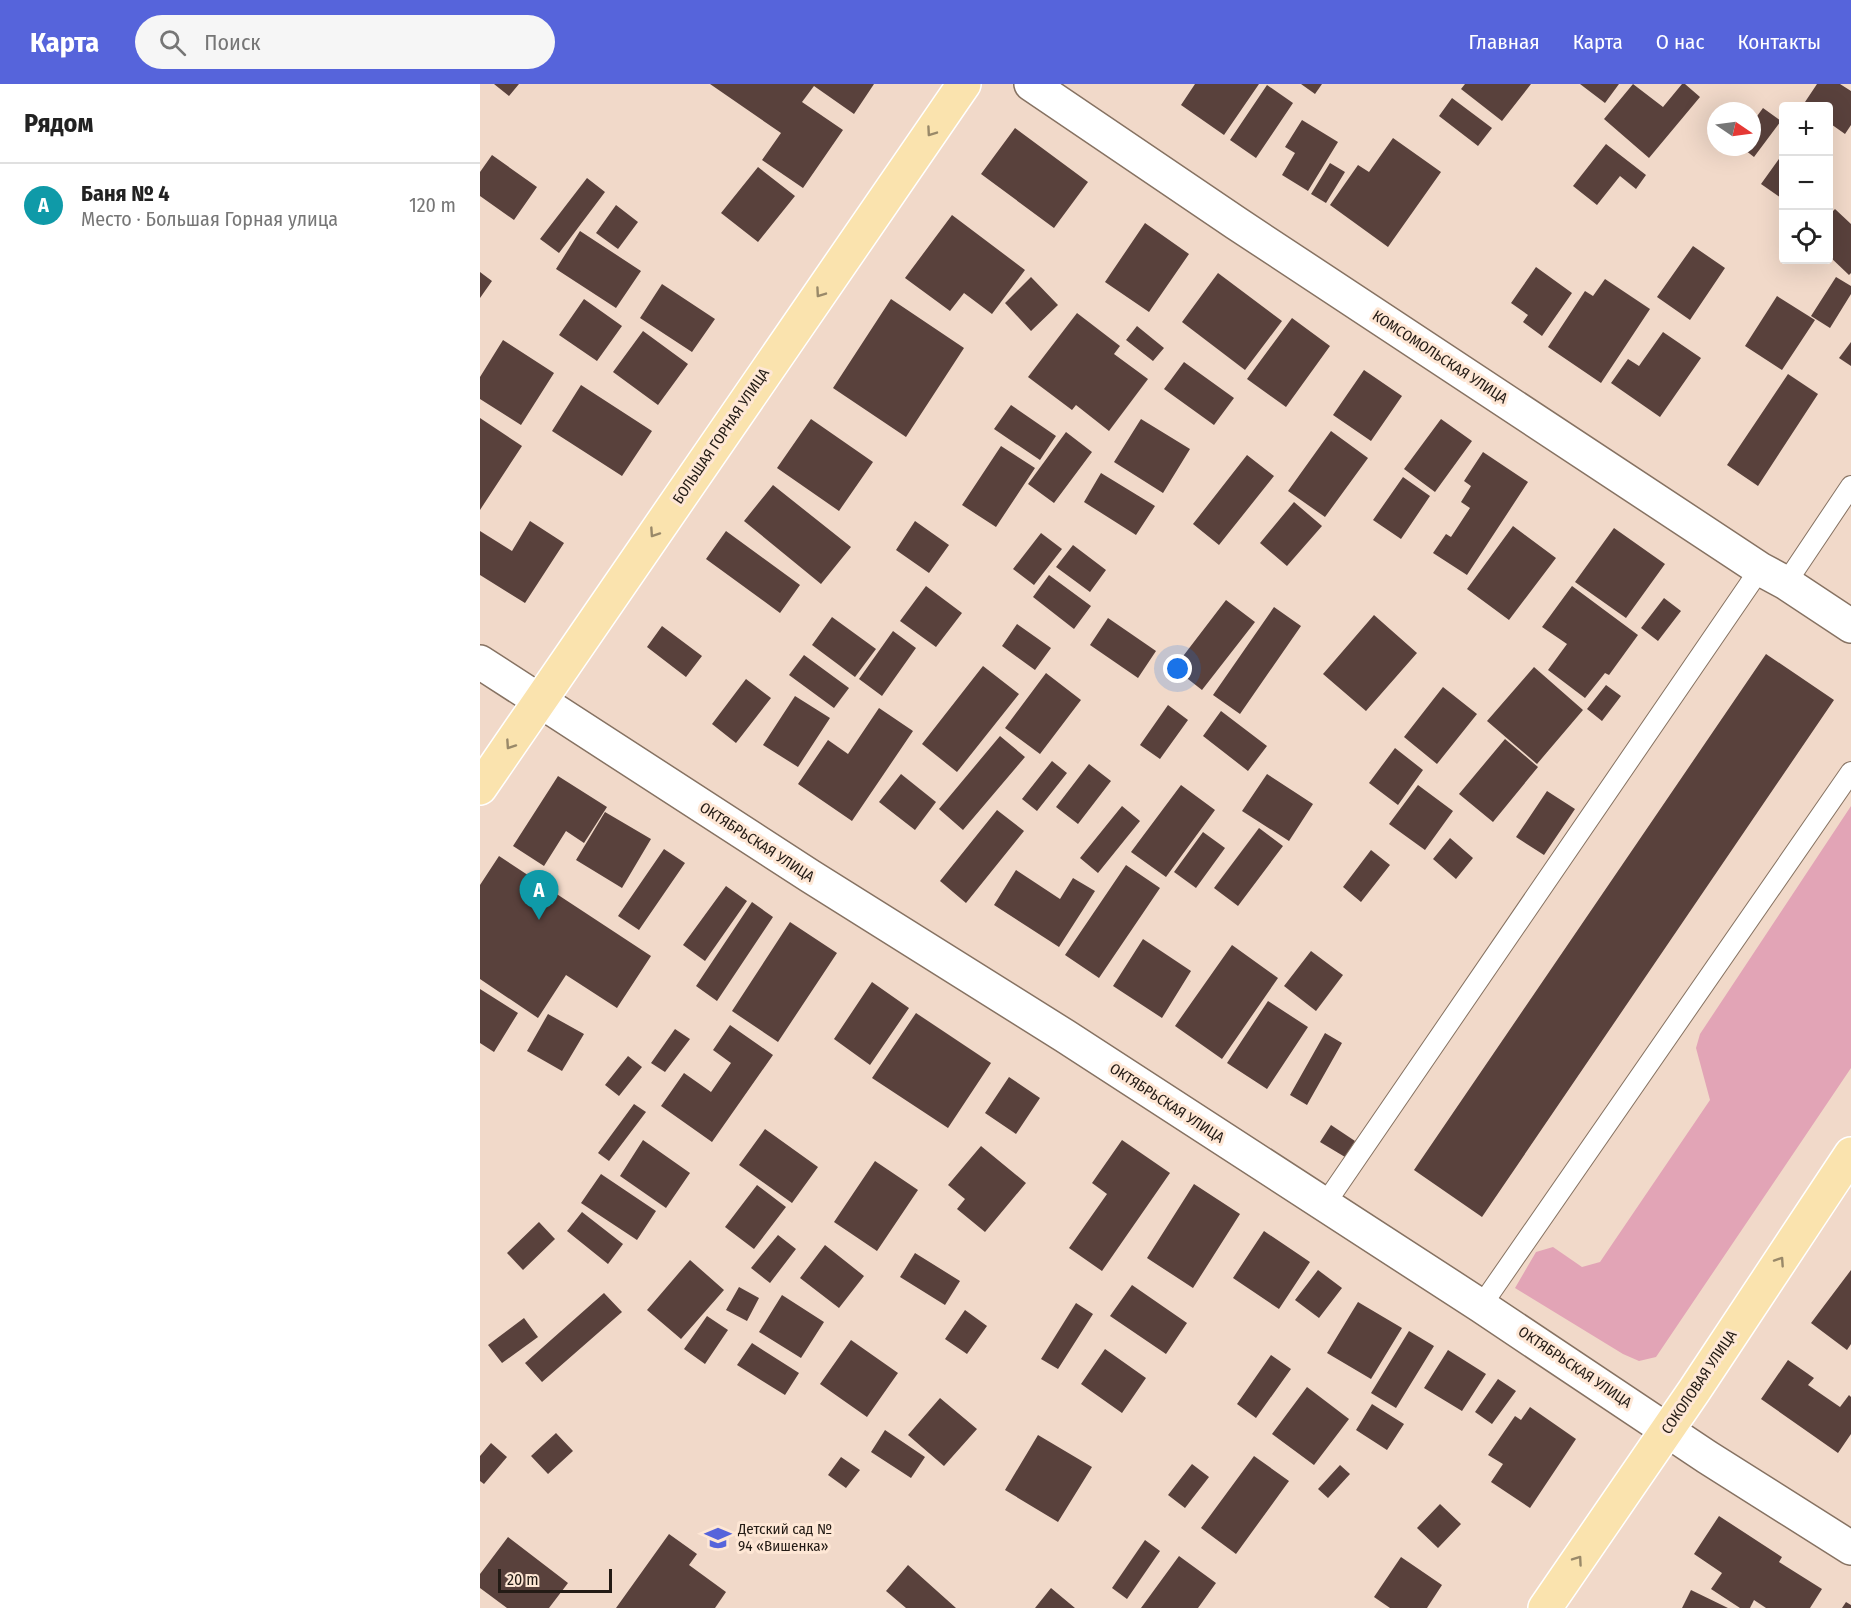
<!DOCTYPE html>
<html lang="ru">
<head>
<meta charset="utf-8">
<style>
	body { margin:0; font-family:"Fira Sans Condensed",sans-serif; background:#f6f6f6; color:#222 }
	.controls { position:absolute; right:18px; top:18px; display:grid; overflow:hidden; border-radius:6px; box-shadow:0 6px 24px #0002 }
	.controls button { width:54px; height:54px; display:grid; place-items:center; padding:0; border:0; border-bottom:2px solid #e0e0e0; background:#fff; color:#222; font:30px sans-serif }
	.compass { position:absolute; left:1227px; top:18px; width:54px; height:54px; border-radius:50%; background:#fff; box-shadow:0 6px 24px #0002; rotate:103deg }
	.scale { position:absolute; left:18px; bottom:15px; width:114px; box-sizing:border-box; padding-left:6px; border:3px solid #231b15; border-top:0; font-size:16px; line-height:21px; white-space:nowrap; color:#231b15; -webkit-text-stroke:4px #fee7d5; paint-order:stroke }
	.you { position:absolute; left:698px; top:585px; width:21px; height:21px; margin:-15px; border:4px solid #fff; border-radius:50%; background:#1a73e8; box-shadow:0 0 0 9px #1a73e833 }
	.badge { display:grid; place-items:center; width:39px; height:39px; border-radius:50%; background:#5664db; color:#fff; font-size:20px; font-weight:700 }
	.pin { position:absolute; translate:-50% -50px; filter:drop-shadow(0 2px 3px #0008) }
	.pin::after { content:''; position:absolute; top:32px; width:21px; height:18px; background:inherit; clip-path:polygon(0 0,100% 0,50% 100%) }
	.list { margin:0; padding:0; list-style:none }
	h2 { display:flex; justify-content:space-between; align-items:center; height:78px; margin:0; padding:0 24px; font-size:26px }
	h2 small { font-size:20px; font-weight:400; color:#767676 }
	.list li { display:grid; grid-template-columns:39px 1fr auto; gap:18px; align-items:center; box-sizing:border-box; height:84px; padding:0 24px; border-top:2px solid #e0e0e0 }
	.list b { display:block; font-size:22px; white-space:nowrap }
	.list p { margin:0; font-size:20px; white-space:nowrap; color:#767676 }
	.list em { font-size:20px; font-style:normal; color:#767676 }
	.icon { flex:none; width:33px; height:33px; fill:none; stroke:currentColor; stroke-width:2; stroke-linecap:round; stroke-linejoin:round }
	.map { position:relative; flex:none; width:1371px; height:1524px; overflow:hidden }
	header { display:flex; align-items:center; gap:36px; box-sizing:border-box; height:84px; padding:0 30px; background:#5664db; color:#fff }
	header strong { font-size:28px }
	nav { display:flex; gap:33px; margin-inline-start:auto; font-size:21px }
	.search { width:420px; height:54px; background:#f6f6f6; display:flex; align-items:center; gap:15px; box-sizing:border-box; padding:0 21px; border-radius:33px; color:#767676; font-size:22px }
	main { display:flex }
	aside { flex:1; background:#fff }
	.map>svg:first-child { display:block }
	.green { fill:#e2a4b6 }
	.building { fill:#59413c }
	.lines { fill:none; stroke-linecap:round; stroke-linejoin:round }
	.lane-casing { stroke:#867262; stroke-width:22 }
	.street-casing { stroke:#867262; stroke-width:36 }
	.primary-casing { stroke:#fff; stroke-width:36 }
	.lane { stroke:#fff; stroke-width:20 }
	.street { stroke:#fff; stroke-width:33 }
	.primary { stroke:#fae3ae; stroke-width:33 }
	.oneway { stroke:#998969 }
	.labels { text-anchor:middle; stroke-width:6; stroke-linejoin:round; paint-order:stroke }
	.street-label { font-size:15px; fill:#231b15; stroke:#fee7d5 }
	.poi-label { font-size:15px; fill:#231b15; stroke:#fee7d5; text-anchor:start }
</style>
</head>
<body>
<header>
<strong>Карта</strong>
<div class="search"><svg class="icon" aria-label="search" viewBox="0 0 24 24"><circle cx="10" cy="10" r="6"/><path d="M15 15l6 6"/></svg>Поиск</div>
<nav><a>Главная</a><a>Карта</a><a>О нас</a><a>Контакты</a></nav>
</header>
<main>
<aside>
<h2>Рядом<small></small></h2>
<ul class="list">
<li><span class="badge" style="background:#0f9aa8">A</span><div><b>Баня № 4</b><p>Место · Большая Горная улица</p></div><em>120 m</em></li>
</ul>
</aside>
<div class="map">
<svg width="1371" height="1524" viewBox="0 0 1371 1524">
	<rect width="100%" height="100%" fill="#f1d9c9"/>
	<path class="green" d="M1371,722v262l-195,289 -17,4 -16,-7 -108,-66 21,-36 17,-5 29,20 18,-5 110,-162 -14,-52 4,-14z"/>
	<path class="building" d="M14,0h25l-10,12z
		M230,0h164l-20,30 -40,-28 -12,16 41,28 -40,58 -41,-28 19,-27z
		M715,0h64l-35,51 -43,-30z
		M821,0h21l-7,10z
		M985,0h66l-29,37 -41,-32z
		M1100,0h39l-14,19z
		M1153,0l30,23 19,-23h3l15,13 -51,61 -45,-39z
		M1337,0h23l11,7v34l-6,9 -17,-12v-16l-25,-1z
		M787,1l26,18 -37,55 -26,-18z
		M972,14l40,30 -14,18 -39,-30z
		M1283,24l18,13 -27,36 -13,-10h11v-24z
		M822,36l36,22 -30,49 -26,-16 13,-22 -10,-6z
		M535,44l73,54 -34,46 -73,-54z
		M913,54l48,34 -53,75 -58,-42 28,-40 11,7z
		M1126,60l40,31 -10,14 -16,-13 -23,29 -24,-19z
		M1304,68v48l-23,-16z
		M12,71l45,32 -23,33 -34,-24v-24z
		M850,79l15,9 -19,31 -15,-9z
		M278,83l37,29 -37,46 -37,-29z
		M107,94l18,14 -46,61 -19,-14z
		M136,121l22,17 -20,27 -22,-16z
		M1355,125l16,15v49l-2,2 -21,-20v-39z
		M472,131l73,55 -33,44 -28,-21 -14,18 -45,-33z
		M665,139l44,31 -40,58 -44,-30z
		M100,147l61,40 -25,37 -60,-39z
		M1213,162l32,22 -35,52 -33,-23z
		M1056,183l36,26 -30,43 -19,-14 5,-7 -17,-12z
		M0,188l12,9 -12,17z
		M738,189l64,48 -37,49 -63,-48z
		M551,193l27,28 -27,26 -26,-28z
		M1356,193l15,9v8l-21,34 -19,-12z
		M1125,195l45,30 -49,74 -53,-36 37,-56 8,5z
		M182,200l53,35 -23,33 -52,-34z
		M1297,212l38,24 -33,50 -37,-24z
		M104,215l38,27 -25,35 -38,-26z
		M411,215l73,49 -58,89 -73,-49z
		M597,229l43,33 -6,8 34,25 -39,52 -33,-26 -4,5 -44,-33z
		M812,234l38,28 -44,61 -39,-28z
		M657,242l27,22 -11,13 -27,-21z
		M163,247l45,33 -30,41 -45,-33z
		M1183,248l38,26 -41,59 -49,-34 17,-24 11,7z
		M23,256l51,33 -33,52 -41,-26v-22z
		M1371,258v24l-12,-8z
		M704,278l50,36 -20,27 -50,-36z
		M884,286l38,26 -31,45 -38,-26z
		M1308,290l30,20 -60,92 -31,-21z
		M101,301l71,46 -30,45 -70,-45z
		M531,321l45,31 -16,24 -46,-31z
		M0,334l42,28 -42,64z
		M331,335l62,43 -34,49 -62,-43z
		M661,335l49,30 -27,44 -49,-31z
		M961,335l31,22 -37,51 -31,-23z
		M851,347l37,27 -43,59 -37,-26z
		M586,348l26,20 -38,51 -26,-19z
		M521,362l34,22 -39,59 -34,-22z
		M1003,368l45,30 -61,93 -34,-22 13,-19 5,3 19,-29 -9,-6 10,-16 -7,-5z
		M767,371l27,21 -55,69 -26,-21z
		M621,389l54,33 -19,29 -52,-33z
		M923,393l27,19 -29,43 -28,-19z
		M293,401l78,62 -30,37 -77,-63z
		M814,418l28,24 -35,40 -27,-23z
		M50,437l34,22 -39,60 -45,-28v-44l32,20z
		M435,437l34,24 -20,28 -33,-23z
		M1033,442l43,32 -47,62 -42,-31z
		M1134,444l51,36 -39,54 -51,-36z
		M246,447l74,54 -20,28 -74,-54z
		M561,449l21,16 -28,36 -21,-16z
		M593,461l33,25 -16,22 -34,-25z
		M569,491l42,31 -17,23 -41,-32z
		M446,502l36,27 -26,34 -36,-26z
		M1092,502l66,49 -29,40 -4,-2 -20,25 -37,-28 19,-26 -25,-17z
		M1184,514l17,13 -23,30 -17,-13z
		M746,516l29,22 -53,68 -28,-22z
		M794,523l27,19 -61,88 -27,-19z
		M894,531l43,38 -51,58 -43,-37z
		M352,533l44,32 -21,28 -43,-32z
		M628,534l48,33 -18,27 -48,-33z
		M537,540l34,24 -16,22 -33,-24z
		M182,542l40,30 -16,21 -39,-30z
		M413,547l23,17 -34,48 -23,-17z
		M1286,570l68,46 -352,517 -68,-47z
		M324,571l45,33 -15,20 -45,-33z
		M503,582l36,28 -62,78 -35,-28z
		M1054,583l49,43 -46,54 -50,-43z
		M566,589l35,27 -41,54 -35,-26z
		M266,595l25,19 -35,45 -24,-19z
		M1126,601l15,11 -19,25 -15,-12z
		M963,603l34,27 -40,50 -33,-27z
		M315,612l35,22 -32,49 -35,-22z
		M688,621l20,15 -28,39 -20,-14z
		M399,624l34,23 -61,90 -54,-37 30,-44 20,14z
		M741,627l46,35 -19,25 -45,-35z
		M520,652l25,21 -62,73 -24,-21z
		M1025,655l33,28 -45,55 -34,-28z
		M915,664l28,22 -25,35 -29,-22z
		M572,677l15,12 -30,38 -15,-12z
		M609,680l22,17 -33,43 -22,-17z
		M421,690l35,28 -21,28 -36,-28z
		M787,690l46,30 -24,37 -47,-30z
		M78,692l49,31 -23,36 -18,-12 -22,35 -31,-20z
		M701,701l34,25 -49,67 -35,-25z
		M938,701l35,26 -28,39 -36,-26z
		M1067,707l28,18 -31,46 -28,-18z
		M642,722l18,15 -42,52 -18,-15z
		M517,726l27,21 -58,72 -26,-22z
		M125,728l46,27 -29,49 -46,-28z
		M779,744l24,18 -45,60 -24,-18z
		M723,748l22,16 -29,40 -22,-16z
		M970,754l23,20 -17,21 -23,-20z
		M184,765l21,14 -46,67 -21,-14z
		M891,766l19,15 -29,37 -18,-15z
		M19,772l152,100 -34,52 -51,-33 -28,43 -58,-39v-94z
		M646,781l34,23 -61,90 -34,-23z
		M536,786l44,29 13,-21 22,13 -36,56 -65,-42z
		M246,802l21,15 -42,60 -22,-16z
		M272,818l21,15 -56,84 -21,-15z
		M310,838l47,31 -59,89 -46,-31z
		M663,855l48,32 -29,47 -49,-32z
		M752,861l46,33 -56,81 -47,-33z
		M831,867l32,24 -27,36 -32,-25z
		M392,898l37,26 -39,57 -36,-26z
		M0,905l38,24 -24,39 -14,-9z
		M788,917l40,26 -41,62 -40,-26z
		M436,929l75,50 -43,65 -76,-50z
		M68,930l36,20 -22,37 -35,-20z
		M250,941l43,30 -61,87 -51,-36 23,-33 27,19 20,-29 -18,-13z
		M195,945l15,10 -25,33 -14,-9z
		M845,949l17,10 -35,62 -17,-10z
		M148,972l14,11 -23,29 -14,-11z
		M529,993l31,21 -24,36 -31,-21z
		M154,1020l12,8 -37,49 -11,-8z
		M851,1041l24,16 -10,16 -25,-15z
		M285,1045l53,38 -26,36 -53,-38z
		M163,1056l47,33 -24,35 -46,-32z
		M642,1056l48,33 -68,98 -33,-23 38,-54 -15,-11z
		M501,1062l45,37 -41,49 -28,-23 8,-10 -17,-14z
		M395,1077l43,29 -41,61 -43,-29z
		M121,1090l55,37 -19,29 -56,-37z
		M714,1100l46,30 -47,74 -46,-30z
		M277,1101l29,22 -32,42 -29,-22z
		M102,1128l41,32 -15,20 -41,-33z
		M59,1138l16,17 -32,31 -16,-17z
		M784,1147l46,31 -31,47 -46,-31z
		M298,1151l18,14 -26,34 -19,-15z
		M345,1161l39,31 -25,32 -39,-30z
		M435,1169l45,28 -15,24 -45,-28z
		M210,1176l34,30 -43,49 -34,-29z
		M838,1186l24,18 -23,30 -24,-18z
		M1371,1186v74l-4,6 -36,-27z
		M652,1201l55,38 -21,31 -56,-38z
		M259,1203l20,11 -12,23 -21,-11z
		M124,1209l18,19 -80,70 -17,-19z
		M302,1211l42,27 -23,36 -42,-26z
		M878,1218l44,26 -31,51 -44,-26z
		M596,1219l17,11 -35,55 -17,-10z
		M485,1226l22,16 -20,28 -22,-15z
		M227,1232l21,14 -23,34 -21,-15z
		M44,1234l14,19 -36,26 -14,-18z
		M929,1247l25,15 -38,62 -25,-15z
		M371,1256l47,33 -31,44 -47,-33z
		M272,1259l47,30 -14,22 -48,-30z
		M625,1265l41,29 -24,35 -41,-29z
		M968,1266l38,24 -24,37 -38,-23z
		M791,1271l20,14 -35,49 -19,-14z
		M1308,1276l26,18 -6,7 32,22 9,-12 2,2v37l-13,19 -77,-54z
		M1018,1295l18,12 -24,33 -17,-12z
		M827,1303l42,32 -35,46 -42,-31z
		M460,1314l37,31 -33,37 -36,-31z
		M892,1320l32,20 -17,26 -31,-20z
		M1050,1323l46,32 -46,69 -39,-26 12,-18 -15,-9 27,-39 6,4z
		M405,1346l40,27 -14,21 -40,-26z
		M76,1349l17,18 -25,23 -17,-18z
		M558,1351l54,32 -34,55 -53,-32z
		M11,1359l16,14 -23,27 -4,-3v-25z
		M774,1372l35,25 -53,73 -35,-26z
		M361,1373l19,13 -14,18 -18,-13z
		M712,1380l17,13 -24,31 -17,-13z
		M860,1381l10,9 -22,24 -10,-9z
		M960,1420l21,20 -23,24 -21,-20z
		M1239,1432l63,41 -3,5 43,27 -12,19h-44l-12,-8 -4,8h-10l-29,-19 11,-16 -28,-19z
		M189,1450l28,20 -8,11 37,27 -11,16h-99z
		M28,1453l60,46 -19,25h-42l-27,-20v-14z
		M665,1456l15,11 -33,48 -15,-11z
		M699,1472l37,27 -18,25h-57z
		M921,1473l41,28 -15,23h-37l-16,-11z
		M428,1481l48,43h-50l-20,-17z
		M571,1504l24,20h-40z
		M1211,1506l37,18h-46z
		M1366,1518l5,3v3h-9z"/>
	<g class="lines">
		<g class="lane-casing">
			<path id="lane" d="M1306,499l65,-97
				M845,1120l435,-635
				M1001,1222l370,-534"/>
		</g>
		<g class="street-casing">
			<path id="street" d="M551,0l205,139 524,346 26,14 65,43
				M0,578l330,214 255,160 416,270 226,151 144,91"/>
		</g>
		<g class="primary-casing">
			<path id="primary" d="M0,704l484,-704
				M1065,1524l149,-217 157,-237"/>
		</g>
		<use href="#lane" class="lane"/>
		<use href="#street" class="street"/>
		<use href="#primary" class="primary"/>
	</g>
	<defs><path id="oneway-chevron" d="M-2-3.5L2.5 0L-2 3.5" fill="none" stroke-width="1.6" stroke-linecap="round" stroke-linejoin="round" transform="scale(1.5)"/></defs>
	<g class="oneway">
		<use href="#oneway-chevron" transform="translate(451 48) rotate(125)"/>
		<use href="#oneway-chevron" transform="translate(340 209) rotate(125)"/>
		<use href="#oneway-chevron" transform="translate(174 449) rotate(124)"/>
		<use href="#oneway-chevron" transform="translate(30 661) rotate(124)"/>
		<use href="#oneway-chevron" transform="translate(1300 1177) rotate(-56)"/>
		<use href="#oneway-chevron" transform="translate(1098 1476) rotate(-55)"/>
	</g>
	<defs>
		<g id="school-bare" transform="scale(2.07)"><path d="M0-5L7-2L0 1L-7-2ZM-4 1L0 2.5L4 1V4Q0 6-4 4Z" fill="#5664db" stroke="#fee7d5" stroke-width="2.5" paint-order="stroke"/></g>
	</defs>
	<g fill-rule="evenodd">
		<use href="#school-bare" x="238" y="1454"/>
	</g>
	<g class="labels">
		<g class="street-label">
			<text transform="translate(960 273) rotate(33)" y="5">КОМСОМОЛЬСКАЯ УЛИЦА</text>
			<text transform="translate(241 352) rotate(-56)" y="5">БОЛЬШАЯ ГОРНАЯ УЛИЦА</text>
			<text transform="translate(277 758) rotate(33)" y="5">ОКТЯБРЬСКАЯ УЛИЦА</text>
			<text transform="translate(687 1019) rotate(33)" y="5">ОКТЯБРЬСКАЯ УЛИЦА</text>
			<text transform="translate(1095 1283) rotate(34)" y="5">ОКТЯБРЬСКАЯ УЛИЦА</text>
			<text transform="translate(1219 1298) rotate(-56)" y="5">СОКОЛОВАЯ УЛИЦА</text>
		</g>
		<g class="poi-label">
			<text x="258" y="1450">Детский сад №<tspan x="258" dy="17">94 «Вишенка»</tspan></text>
		</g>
	</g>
</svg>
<div class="controls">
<button>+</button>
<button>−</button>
<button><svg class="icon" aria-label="locate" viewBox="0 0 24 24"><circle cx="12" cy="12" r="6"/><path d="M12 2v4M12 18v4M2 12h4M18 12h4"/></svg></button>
</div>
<svg class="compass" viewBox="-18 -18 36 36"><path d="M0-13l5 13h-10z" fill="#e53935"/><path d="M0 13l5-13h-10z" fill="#767676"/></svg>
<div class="scale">20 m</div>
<div class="you"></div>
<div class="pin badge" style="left:59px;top:836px;background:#0f9aa8">A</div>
</div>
</main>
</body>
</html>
